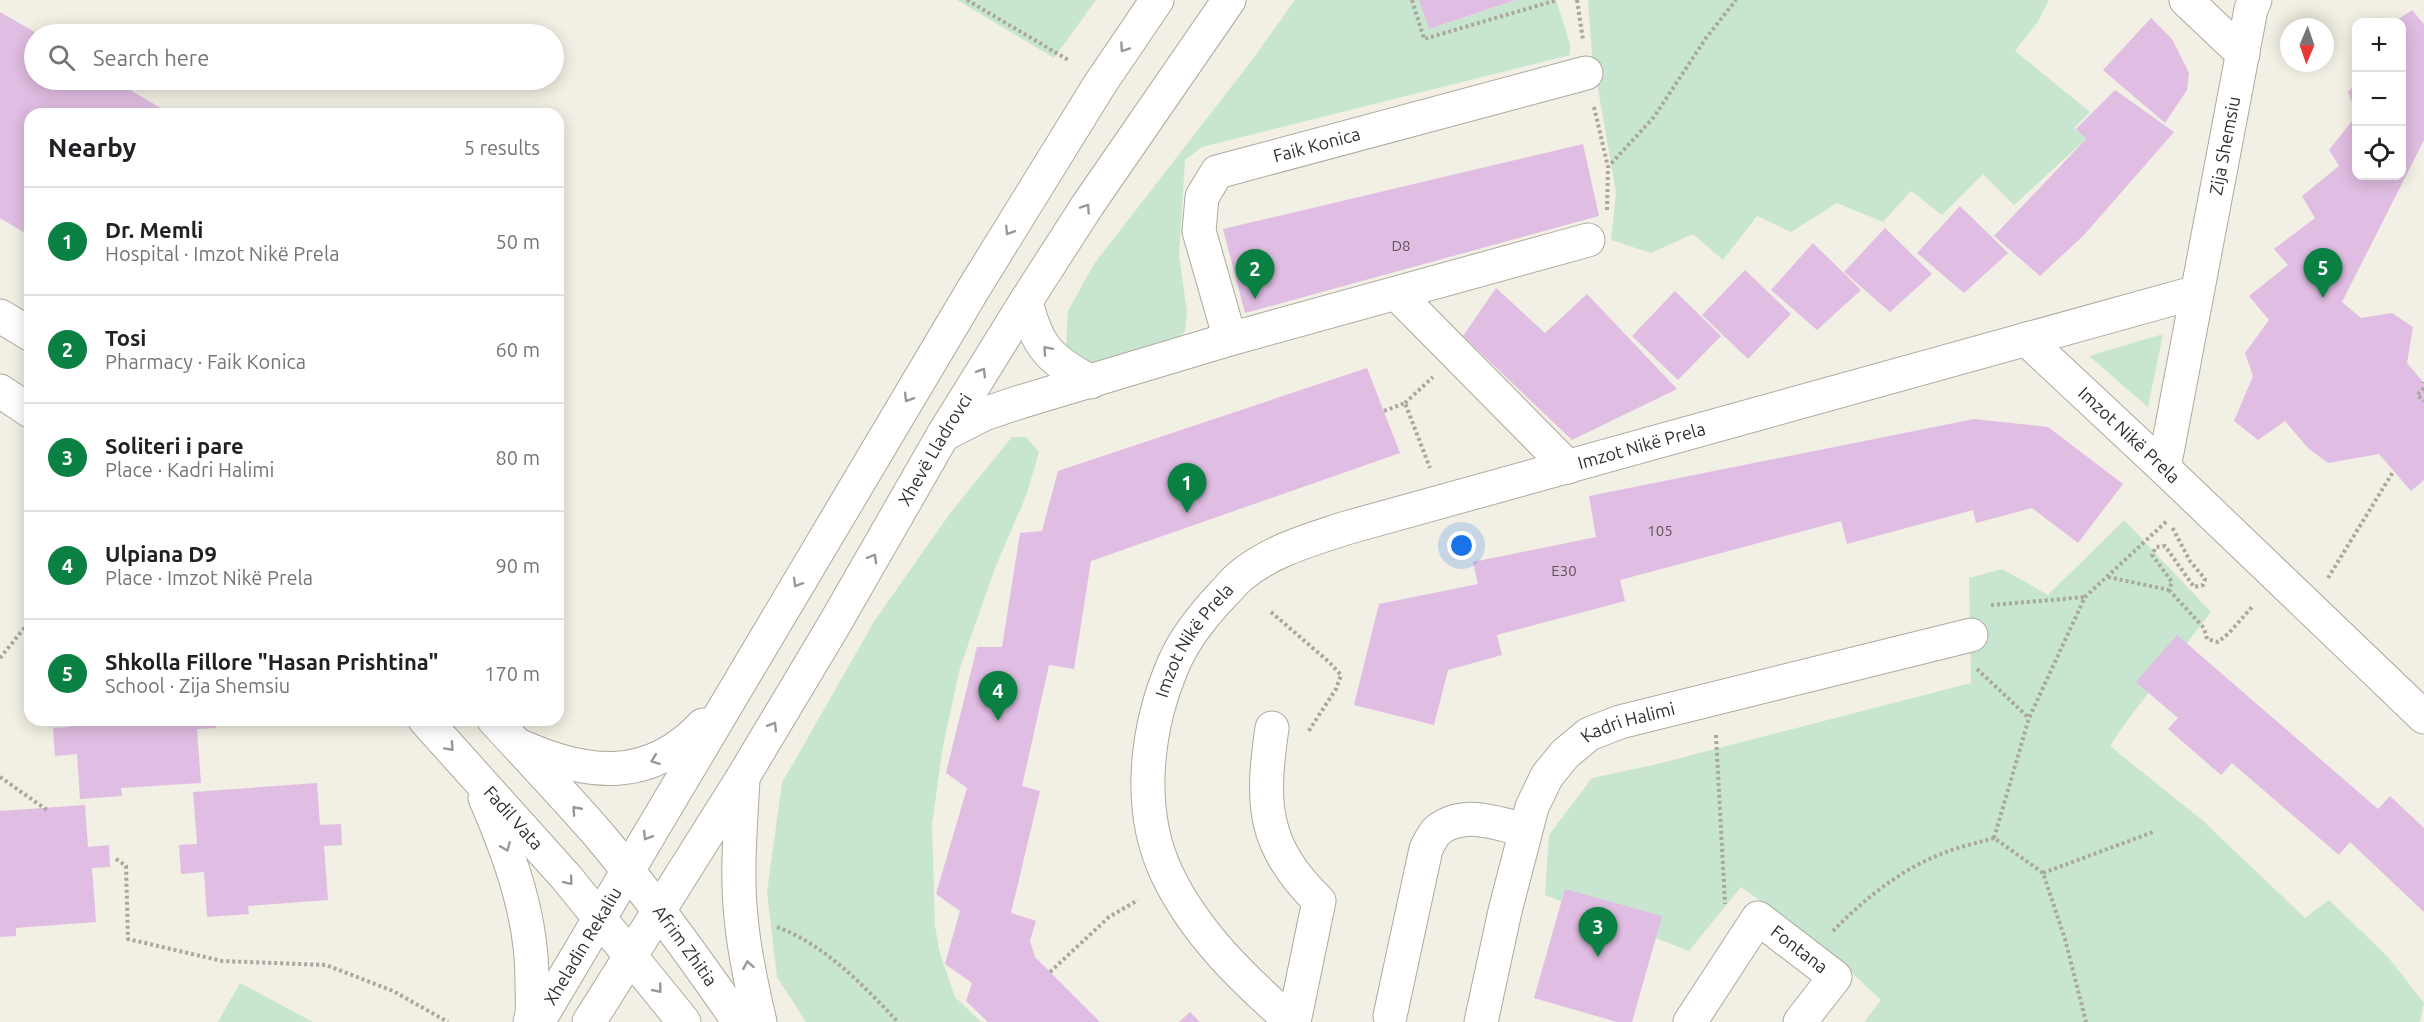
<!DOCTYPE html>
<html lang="en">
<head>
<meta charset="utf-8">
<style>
	body { margin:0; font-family:Ubuntu,sans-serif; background:#f2f2f2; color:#202124 }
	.controls { position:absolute; right:18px; top:18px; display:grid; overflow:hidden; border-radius:12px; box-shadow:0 3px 15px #0003 }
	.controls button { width:54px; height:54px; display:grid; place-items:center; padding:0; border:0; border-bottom:2px solid #e0e0e0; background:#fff; color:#202124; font:30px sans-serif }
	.compass { position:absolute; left:2280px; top:18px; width:54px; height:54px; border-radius:50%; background:#fff; box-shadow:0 3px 15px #0003; rotate:182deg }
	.you { position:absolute; left:1462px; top:546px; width:21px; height:21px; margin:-15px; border:4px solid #fff; border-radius:50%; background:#1a73e8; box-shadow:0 0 0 9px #1a73e833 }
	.badge { display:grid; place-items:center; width:39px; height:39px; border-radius:50%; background:#0b8043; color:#fff; font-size:20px; font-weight:700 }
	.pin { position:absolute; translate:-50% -50px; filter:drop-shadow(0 2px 3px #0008) }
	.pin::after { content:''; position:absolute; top:32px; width:21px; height:18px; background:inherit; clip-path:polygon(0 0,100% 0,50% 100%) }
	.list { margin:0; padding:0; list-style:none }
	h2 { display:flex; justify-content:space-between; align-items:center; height:78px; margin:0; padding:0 24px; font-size:26px }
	h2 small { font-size:20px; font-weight:400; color:#757577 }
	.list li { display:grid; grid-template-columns:39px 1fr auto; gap:18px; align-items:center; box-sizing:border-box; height:108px; padding:0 24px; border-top:2px solid #e0e0e0 }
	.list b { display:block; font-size:22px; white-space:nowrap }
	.list p { margin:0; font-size:20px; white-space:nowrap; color:#757577 }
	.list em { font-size:20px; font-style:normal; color:#757577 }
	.icon { flex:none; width:33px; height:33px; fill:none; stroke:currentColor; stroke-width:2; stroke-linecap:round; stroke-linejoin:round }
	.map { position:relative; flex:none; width:2424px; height:1022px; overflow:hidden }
	.search { position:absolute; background:#fff; box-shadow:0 3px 15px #0003; left:24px; top:24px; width:540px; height:66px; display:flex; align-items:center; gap:15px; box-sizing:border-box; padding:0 21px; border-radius:33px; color:#757577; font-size:22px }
	.panel { position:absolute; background:#fff; box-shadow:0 3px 15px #0003; left:24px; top:108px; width:540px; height:618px; border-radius:18px }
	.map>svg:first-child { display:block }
	.green { fill:#c8e6cf }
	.building { fill:#e0bde2 }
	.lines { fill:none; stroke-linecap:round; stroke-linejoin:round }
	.minor-casing { stroke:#ada99f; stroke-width:35 }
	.major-casing { stroke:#ada99f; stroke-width:35 }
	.path { stroke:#aaa79f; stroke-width:4; stroke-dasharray:3 3; stroke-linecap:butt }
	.minor { stroke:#fff; stroke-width:33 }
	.major { stroke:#fff; stroke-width:33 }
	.oneway { stroke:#989896 }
	.labels { text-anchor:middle; stroke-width:6; stroke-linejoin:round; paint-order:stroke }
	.number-label { font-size:15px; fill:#5e545a }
	.street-label { font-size:18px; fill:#32312c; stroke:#f2efe4 }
</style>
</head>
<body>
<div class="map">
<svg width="2424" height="1022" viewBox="0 0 2424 1022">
	<rect width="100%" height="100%" fill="#f2efe4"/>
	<path class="green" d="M957,0h139l-42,58z
		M1295,0h124l10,29 88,-29h39l14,44v11l-368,92 -17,13 -6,95 8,57 -2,19 -12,13 -74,23 -22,-5 -11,-14 2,-37 26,-47 155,-200z
		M1588,0h461l-12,23 -22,28 75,61 -16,16 12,11 -72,66 -31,-31 -41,41 -31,-24 -28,31 -46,-19 -46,29 -34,-16 -34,44 -30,-26 -42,19 -40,-13 5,-47 -24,-139z
		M2163,334l-15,73 -59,-51z
		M1012,437h14l13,15 -13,44 -31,72 -35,100 -17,78 -11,78 3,102 5,28 15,43 26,25h-175l-29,-45 -10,-85 15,-109 93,-163 76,-108z
		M2124,520l87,92 -85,110 -16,24 92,74 103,98 24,-18 59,57 36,46 -4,19h-556l17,-22 -60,-56 -80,-57 -52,64 -144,-56 4,-60 43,-57 61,-13 318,-82 -2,-105 33,-9 46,26z
		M240,983l73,39h-95z"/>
	<path class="building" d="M1419,0h97l-87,29z
		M2412,10l12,14v116l-82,162 19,16 31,-5 21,14 -6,36 17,20v97l-13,11 -32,-37 -51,9 -20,-15 -23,-27 -27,19 -24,-19 19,-45 -8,-23 24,-33 -20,-24 39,-31 -14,-16 41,-31 -13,-22 37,-30 -10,-16 27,-34v60h46v-154h-8z
		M0,12l38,22h-4v46h79l58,34h-141v122l-30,-18z
		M2151,18l21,21 17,34 -2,17 -22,33 -62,-53z
		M2356,83v30l-8,-21z
		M2115,90l59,42 -90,103 -44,41 -46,-40 92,-97 -10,-10z
		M1583,144l16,72 -354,97 -22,-84z
		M1960,206l48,47 -44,40 -47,-40z
		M1885,228l47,46 -42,38 -46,-40z
		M1813,243l48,47 -44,40 -46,-40z
		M1745,270l46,44 -43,45 -46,-44z
		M1496,288l49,45 42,-39 90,95 -105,51 -109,-104z
		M1675,291l46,45 -43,44 -46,-44z
		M1367,368l33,85 -309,108 -17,108 -25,-4 -27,121 18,5 -29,122 25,8 -6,20 5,16 65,65h-112l-22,-21 6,-18 -27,-19 15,-53 -24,-17 31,-106 -21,-15 31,-126h25l18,-114 22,-2 16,-60z
		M1974,419l74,8 75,57 -45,59 -46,-35 -56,15 -3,-13 -126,34 -6,-23 -221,59 5,21 -128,34 5,20 -54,15 -14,55 -80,-20 25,-101 99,-20 -5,-22 123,-25 -7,-41z
		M2177,635l201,174 12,-13 34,32v84l-74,-70 -11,13 -107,-92 -11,12 -53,-46 10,-11 -42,-36z
		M70,720h145l1,8 -19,1 4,54 -80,5 1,8 -42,3 -3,-45 -22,2 -2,-28 17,-1z
		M317,783l3,42 21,-1 1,21 -18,1 4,54 -80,6 1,8 -42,3 -3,-45 -23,2 -2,-29 18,-1 -4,-52z
		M85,805l3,42 21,-2 1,22 -18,1 4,54 -80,6v8l-16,1v-126z
		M1565,889l97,27 -30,106h-15l-83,-24z
		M1190,1012l10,10h-21z"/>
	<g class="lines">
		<g class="minor-casing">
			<g id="minor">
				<path d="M2186,0l57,54"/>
				<path d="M1397,294l171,173"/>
				<path d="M1026,301c11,46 23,58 65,81"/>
				<path id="s1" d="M1230,339l-31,-108 3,-34 15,-25 369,-99"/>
				<path id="s2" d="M2026,339l138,129 260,249"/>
				<path d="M943,435l41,-21 36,-12 210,-63 358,-99"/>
				<path id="s3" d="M2164,468l87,-459 4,-9"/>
				<path d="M1272,728c-11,75 -10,118 47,173l-25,121"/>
				<path d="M1390,1016l36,-167c3,-6 7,-15 12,-19 26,-20 59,-7 86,0"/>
				<path id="s4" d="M1292,1022c-49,-43 -97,-89 -125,-148 -31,-65 -21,-147 7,-211 11,-26 31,-50 50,-70 6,-6 12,-14 19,-19 30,-24 67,-34 103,-46l851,-236"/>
				<path id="s5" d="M1481,1022l24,-111 27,-104 15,-31 18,-22 24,-20 31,-12 351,-87"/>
				<path id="s6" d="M1690,1022l68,-104 77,59 -35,45"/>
			</g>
		</g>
		<g class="major-casing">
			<g id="major">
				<path d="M0,316l30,18"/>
				<path d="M0,391l30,20"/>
				<path id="s7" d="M425,720l141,157 118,145"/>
				<path id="s8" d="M494,720c35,38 71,76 105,115 50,60 96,123 140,187"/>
				<path d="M523,747c65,29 127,35 180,-22"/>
				<path d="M743,778c-2,46 -7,93 -2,139 3,35 11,71 19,105"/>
				<path d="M485,798c26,60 48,121 47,187 0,12 2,26 -2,37"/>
				<path id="s9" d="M538,1022l436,-734 126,-204 57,-84"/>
				<path id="s10" d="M589,1022l154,-245 91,-152 109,-190 83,-134 61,-95 142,-206"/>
			</g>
		</g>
		<path class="path" d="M967,0l103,61
			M1412,0l12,39 133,-39
			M1577,0l6,40
			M1594,107l14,60
			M1607,210l1,-43 46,-50 52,-79 30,-38
			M2424,382v1
			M2424,388l-7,7 7,6
			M1405,403l28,-26
			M1384,411l21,-8 25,65
			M2108,577l61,13 3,-8 -20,-27 4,-8 9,-1 29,41 9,-2 2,-6 -15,-18 -18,-34
			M2328,578l65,-106
			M2169,590l35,38 3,11 11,3 11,-9 23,-26
			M1991,605l94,-8
			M1271,612l58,50 12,13 -5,14 -28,43
			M0,658l30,-37
			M1977,669l52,49
			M1716,735l9,169
			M0,777l47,33
			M1994,838l35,-120 56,-121 83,-77
			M116,859l10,7 2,73 94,22 104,4 67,26 55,31
			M2043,873l110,-41
			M777,927c47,17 87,59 121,95
			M1833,931c30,-31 67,-61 108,-77 17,-7 36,-11 53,-16l49,35 22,66 21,83
			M1050,972l59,-55 29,-17"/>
		<use href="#minor" class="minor"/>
		<use href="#major" class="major"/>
	</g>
	<defs><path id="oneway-chevron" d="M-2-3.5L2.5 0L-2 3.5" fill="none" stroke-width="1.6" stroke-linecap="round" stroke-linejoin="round" transform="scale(1.5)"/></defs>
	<g class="oneway">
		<use href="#oneway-chevron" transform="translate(1124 48) rotate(124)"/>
		<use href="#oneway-chevron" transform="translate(1086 208) rotate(-56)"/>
		<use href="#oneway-chevron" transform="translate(1009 231) rotate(122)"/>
		<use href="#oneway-chevron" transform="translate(1047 350) rotate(-131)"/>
		<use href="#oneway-chevron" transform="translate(982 372) rotate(-58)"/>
		<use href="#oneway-chevron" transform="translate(908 398) rotate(121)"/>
		<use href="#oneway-chevron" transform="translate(873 558) rotate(-60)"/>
		<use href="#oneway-chevron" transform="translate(797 583) rotate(121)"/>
		<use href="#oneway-chevron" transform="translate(773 726) rotate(-59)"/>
		<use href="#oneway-chevron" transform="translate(450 747) rotate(47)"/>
		<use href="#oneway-chevron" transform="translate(655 760) rotate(159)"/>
		<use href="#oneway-chevron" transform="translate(576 810) rotate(-132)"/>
		<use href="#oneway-chevron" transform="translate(647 836) rotate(121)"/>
		<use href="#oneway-chevron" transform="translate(506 847) rotate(68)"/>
		<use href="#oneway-chevron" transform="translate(569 881) rotate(50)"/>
		<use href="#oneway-chevron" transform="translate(748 965) rotate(-100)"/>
		<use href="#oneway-chevron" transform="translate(658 989) rotate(51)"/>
	</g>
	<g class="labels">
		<g class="number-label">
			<text x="1401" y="251">D8</text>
			<text x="1660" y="536">105</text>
			<text x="1564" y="576">E30</text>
		</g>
		<g class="street-label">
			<text dy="6" stroke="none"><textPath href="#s1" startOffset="279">Faik Konica</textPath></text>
			<text dy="6" stroke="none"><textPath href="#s3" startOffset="328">Zija Shemsiu</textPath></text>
			<text dy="6" stroke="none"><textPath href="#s2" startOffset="141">Imzot Nikë Prela</textPath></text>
			<text dy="6" stroke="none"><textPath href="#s4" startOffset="946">Imzot Nikë Prela</textPath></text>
			<text dy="6" stroke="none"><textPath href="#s10" startOffset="669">Xhevë Lladrovci</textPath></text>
			<text dy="6" stroke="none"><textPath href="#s4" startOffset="442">Imzot Nikë Prela</textPath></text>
			<text dy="6" stroke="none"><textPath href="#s5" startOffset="356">Kadri Halimi</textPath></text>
			<text dy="6" stroke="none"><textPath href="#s7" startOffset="132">Fadil Vata</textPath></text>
			<text dy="6" stroke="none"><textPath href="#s8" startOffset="296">Afrim Zhitia</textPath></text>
			<text dy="6" stroke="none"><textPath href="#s9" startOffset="88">Xheladin Rekaliu</textPath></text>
			<text dy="6" stroke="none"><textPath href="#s6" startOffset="176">Fontana</textPath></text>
		</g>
	</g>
</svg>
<div class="controls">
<button>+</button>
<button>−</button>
<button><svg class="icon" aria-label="locate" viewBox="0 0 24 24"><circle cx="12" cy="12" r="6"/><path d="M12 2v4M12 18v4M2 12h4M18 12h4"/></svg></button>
</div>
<svg class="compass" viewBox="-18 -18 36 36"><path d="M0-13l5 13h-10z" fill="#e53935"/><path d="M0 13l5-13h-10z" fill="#757577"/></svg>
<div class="you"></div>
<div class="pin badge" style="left:1187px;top:513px">1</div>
<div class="pin badge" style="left:1255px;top:299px">2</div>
<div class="pin badge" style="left:1598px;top:957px">3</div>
<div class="pin badge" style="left:998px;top:721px">4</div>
<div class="pin badge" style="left:2323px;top:298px">5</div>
<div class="search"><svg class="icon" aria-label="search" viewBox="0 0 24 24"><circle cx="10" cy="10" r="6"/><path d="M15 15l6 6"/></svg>Search here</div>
<section class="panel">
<h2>Nearby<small>5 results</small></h2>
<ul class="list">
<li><span class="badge">1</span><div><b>Dr. Memli</b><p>Hospital · Imzot Nikë Prela</p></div><em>50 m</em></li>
<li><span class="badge">2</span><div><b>Tosi</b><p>Pharmacy · Faik Konica</p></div><em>60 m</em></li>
<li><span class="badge">3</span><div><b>Soliteri i pare</b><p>Place · Kadri Halimi</p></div><em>80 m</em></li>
<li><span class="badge">4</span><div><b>Ulpiana D9</b><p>Place · Imzot Nikë Prela</p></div><em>90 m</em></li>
<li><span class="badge">5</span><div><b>Shkolla Fillore &quot;Hasan Prishtina&quot;</b><p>School · Zija Shemsiu</p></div><em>170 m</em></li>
</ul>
</section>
</div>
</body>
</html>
